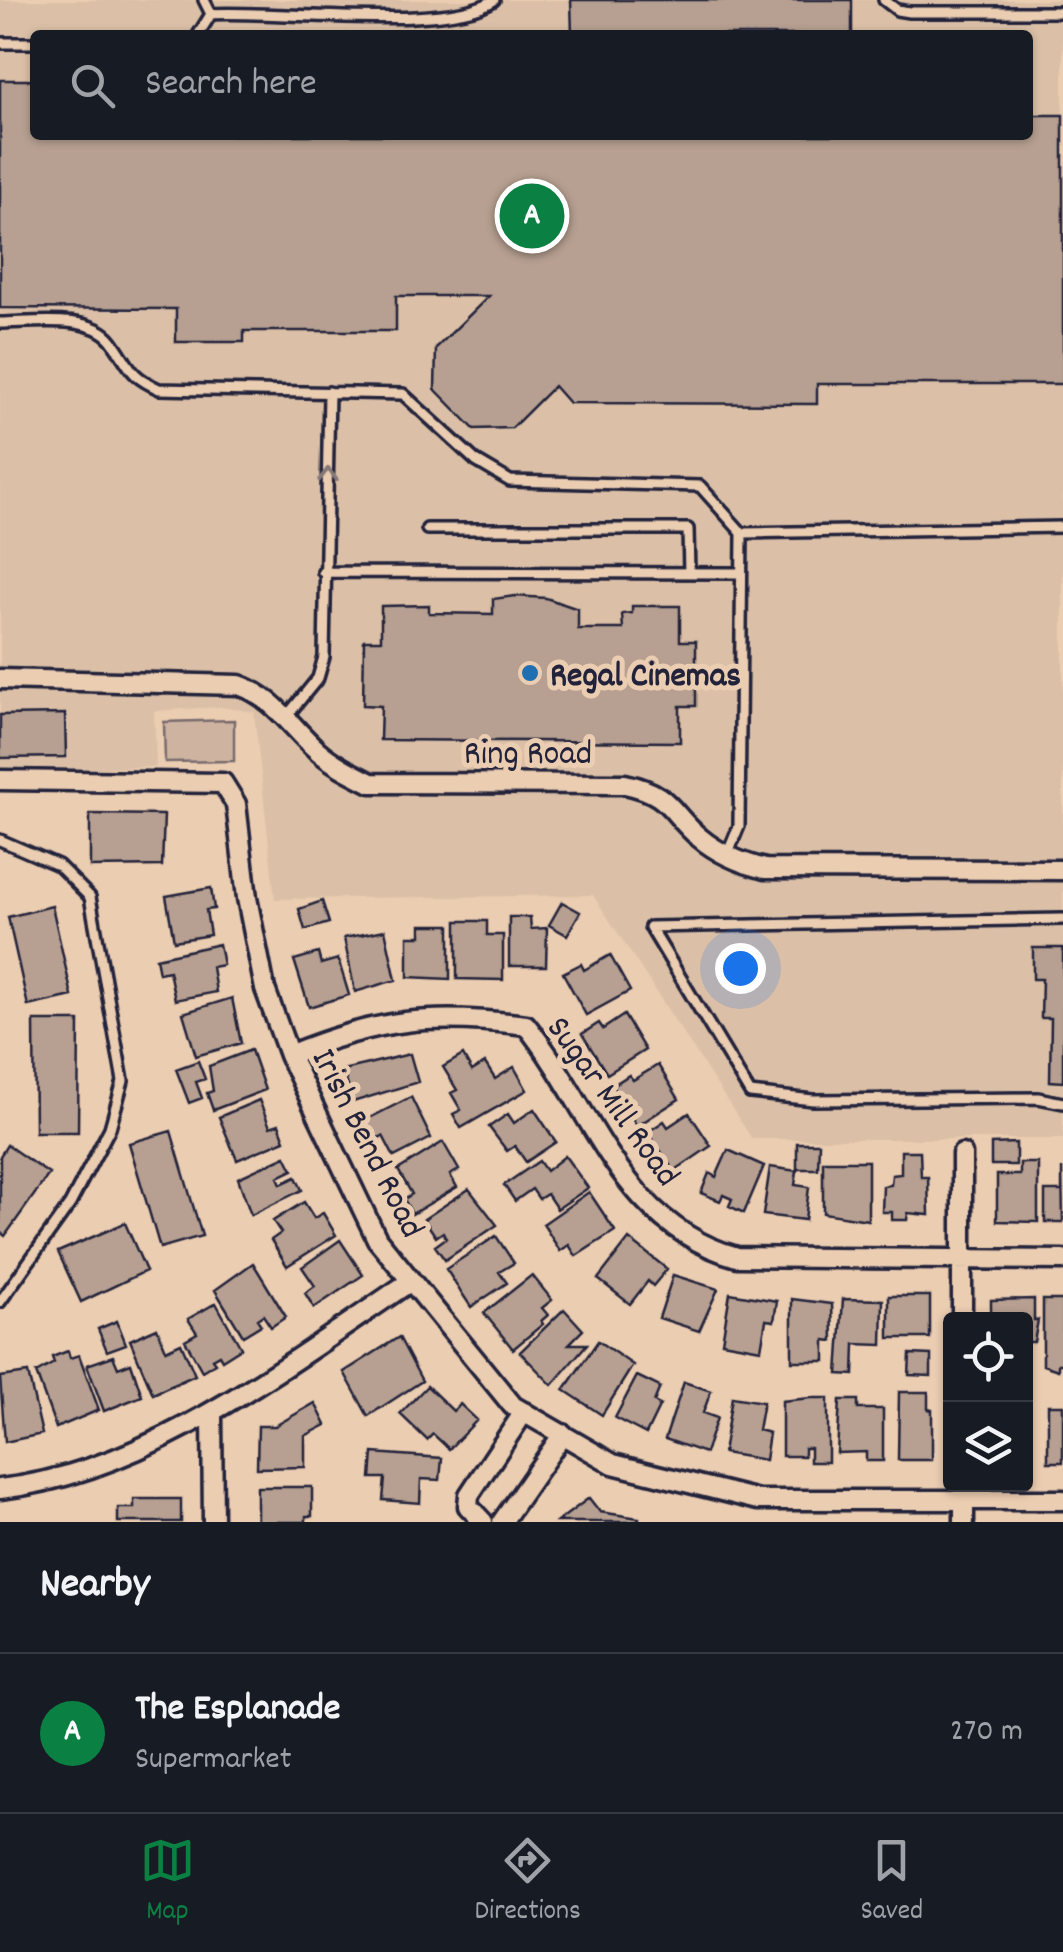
<!DOCTYPE html>
<html lang="en">
<head>
<meta charset="utf-8">
<style>
	body { margin:0; font-family:Dekko,sans-serif; background:#242831; color:#f1f3f6 }
	.controls { position:absolute; right:30px; bottom:30px; display:grid; overflow:hidden; border-radius:10px; box-shadow:0 2px 8px #0004 }
	.controls button { width:90px; height:90px; display:grid; place-items:center; padding:0; border:0; border-bottom:2px solid #363941; background:#171b24; color:#f1f3f6; font:50px sans-serif }
	.you { position:absolute; left:740px; top:968px; width:35px; height:35px; margin:-25px; border:8px solid #fff; border-radius:50%; background:#1a73e8; box-shadow:0 0 0 15px #1a73e833 }
	.badge { display:grid; place-items:center; width:65px; height:65px; border-radius:50%; background:#0b8043; color:#fff; font-size:32px; font-weight:700 }
	.pin { position:absolute; translate:-50% -50%; border:5px solid #fff; box-shadow:0 2px 10px #0006 }
	.list { margin:0; padding:0; list-style:none }
	h2 { display:flex; justify-content:space-between; align-items:center; height:130px; margin:0; padding:0 40px; font-size:42px }
	h2 small { font-size:32px; font-weight:400; color:#9ea1a6 }
	.list li { display:grid; grid-template-columns:65px 1fr auto; gap:30px; align-items:center; box-sizing:border-box; height:160px; padding:0 40px; border-top:2px solid #363941 }
	.list b { display:block; font-size:38px; white-space:nowrap }
	.list p { margin:0; font-size:32px; white-space:nowrap; color:#9ea1a6 }
	.list em { font-size:32px; font-style:normal; color:#9ea1a6 }
	.icon { flex:none; width:55px; height:55px; fill:none; stroke:currentColor; stroke-width:2; stroke-linecap:round; stroke-linejoin:round }
	.map { position:relative; flex:none; width:1063px; height:1522px; overflow:hidden }
	.search { position:absolute; background:#171b24; box-shadow:0 2px 8px #0004; left:30px; right:30px; top:30px; height:110px; display:flex; align-items:center; gap:25px; box-sizing:border-box; padding:0 35px; border-radius:10px; color:#9ea1a6; font-size:38px }
	.sheet { height:290px; background:#171b24 }
	nav { display:flex; justify-content:space-around; align-items:center; box-sizing:border-box; height:140px; border-top:2px solid #363941; background:#171b24; font-size:28px; color:#9ea1a6 }
	nav a { display:grid; justify-items:center; gap:5px }
	nav .on { color:#0b8043 }
	.map>svg:first-child { display:block }
	.built { fill:#dbc0a7; fill-rule:evenodd }
	.green { fill:#ceb4a0; stroke:#786b6e; stroke-width:2.5 }
	.building { fill:#b7a091; stroke:#22223b; stroke-width:2.5 }
	.lines { fill:none; stroke-linecap:round; stroke-linejoin:round }
	.lane-casing { stroke:#22223b; stroke-width:16 }
	.street-casing { stroke:#22223b; stroke-width:25 }
	.lane { stroke:#ebcdb1; stroke-width:9 }
	.street { stroke:#ebcdb1; stroke-width:18 }
	.oneway { stroke:#867876 }
	.poi-dot { fill:#1f6fb2; stroke:#ebcdb1; stroke-width:4 }
	.labels { text-anchor:middle; stroke-width:10; stroke-linejoin:round; paint-order:stroke }
	.poi-label { font-size:35px; font-weight:bold; fill:#22223b; stroke:#ebcdb1; text-anchor:start }
	.street-label { font-size:35px; fill:#22223b; stroke:#ebcdb1 }
</style>
</head>
<body>
<div class="map">
<svg width="1063" height="1522" viewBox="0 0 1063 1522">
	<rect width="100%" height="100%" fill="#ebcdb1"/>
	<filter id="ink" filterUnits="userSpaceOnUse"><feTurbulence type="fractalNoise" baseFrequency=".01" numOctaves="2"/><feDisplacementMap in="SourceGraphic" scale="20" xChannelSelector="R" yChannelSelector="G"/><feConvolveMatrix kernelMatrix="1 2 1 2 8 2 1 2 1" color-interpolation-filters="sRGB"/></filter>
	<g filter="url(#ink)">
		<path class="built" d="M0,0h1063v1139h-311l-159,-244 -318,4 -21,-187 -34,-5 -66,4 2,56 -156,3zM35,35h993v100h-993z"/>
		<path class="green" d="M234,720v41l-69,1 -1,-40z"/>
		<path class="building" d="M571,0h281v35h-280z
			M0,80h35v55h993v-20h35v269h-246v20l-248,-1 -15,-17 -42,42 -38,1 -39,-40 1,-41 53,-52h-93v35h-152v11h-68v-33l-176,-1z
			M515,596l31,2 32,11v20h45l-1,-15 10,-1v-7h48v35h16v65h-16v36l-300,-2 1,-34 -18,-1 1,-65h17v-34l48,-1v8l64,1v-15z
			M65,714l1,43 -66,1v-43z
			M90,814l74,1 -2,51 -72,1z
			M211,888l3,21 -8,1 4,25 -36,6 -8,-45z
			M322,901l7,22 -24,7 -6,-21z
			M562,902l18,10 -13,23 -18,-10z
			M52,906l20,90 -44,10 -20,-89z
			M509,917h21l1,12 16,-1 -1,38h-37z
			M457,921h30v14h16v45l-46,-1z
			M421,925h29v54l-42,-2v-41h13z
			M385,930l11,50 -41,12 -11,-54z
			M219,944l4,21 -11,2 4,25 -41,8 -6,-29 -10,2 -3,-15z
			M1033,948h30v134l-13,-1 1,-63h-10l1,-39h-9z
			M318,953l3,11 17,-5 11,36 -40,12 -15,-47z
			M610,955l20,36 -44,24 -23,-42 18,-9 3,6z
			M232,998l9,45 -45,13 -13,-43z
			M624,1015l21,35 -38,24 -25,-40 17,-11 4,6z
			M34,1021h45l-1,111h-43z
			M251,1050l14,40 -52,20 -6,-17 6,-2 -4,-25z
			M410,1054l8,28 -65,20 -10,-32z
			M463,1055l9,16 13,-8 10,16 19,-12 13,23 -66,38 -8,-14 8,-4 -10,-17 6,-3 -14,-23z
			M198,1061l7,18 -9,3 6,16 -13,5 -13,-34z
			M658,1065l21,34 -42,27 -25,-40 17,-11 4,5z
			M411,1097l20,41 -37,19 -11,-21 -11,5 -10,-19z
			M259,1100l11,27 9,-3 6,16 -48,20 -18,-43z
			M534,1109l22,33 -30,20 -11,-16 -8,5 -18,-24 19,-13 6,9z
			M689,1113l22,33 -37,25 -26,-39 16,-11 4,6z
			M171,1131l31,105 -42,12 -31,-105z
			M443,1142l16,28 -9,5 7,12 -45,27 -8,-15 8,-5 -14,-24z
			M797,1143h22l-1,26h-21z
			M1016,1143v22h-25v-21z
			M7,1145l42,29 -44,62 -5,-4v-76z
			M728,1150l36,16 -20,47 -15,-7 3,-7 -9,-4 -3,6 -19,-8 8,-20 7,4z
			M901,1151h19l1,26h7l1,38 -21,-2 -1,7h-15v-8h-10l1,-26 8,-1 1,-10 9,-1z
			M286,1156l7,14 -15,7 3,7 15,-7 6,13 -51,25 -13,-37z
			M565,1156l23,32 -31,21 -10,-15 -8,5 -7,-10 -17,12 -11,-16 35,-24 7,10z
			M823,1161h45v59l-45,-7z
			M1020,1163h18v59l-41,-1v-46h23z
			M770,1167l27,4 -2,14 14,2 -4,33 -42,-5z
			M1062,1168l1,54h-18v-31h17z
			M469,1189l28,36 -52,35 -10,-14 11,-8 -3,-6 -7,5 -12,-18z
			M589,1192l26,39 -39,25 -7,-11 -9,6 -17,-27z
			M304,1202l10,16 9,-5 13,22 -49,31 -16,-26 10,-7 -8,-12z
			M125,1223l21,48 -65,31 -23,-50z
			M496,1236l18,27 -15,9 8,11 -36,24 -25,-38z
			M629,1239l38,30 -14,17 -5,-5 -18,23 -32,-25z
			M340,1240l23,35 -49,33 -9,-15 10,-7 -13,-19z
			M253,1263l33,54 -15,10 -8,-12 -6,4 4,6 -18,11 -28,-46z
			M532,1275l20,25 -10,8 6,7 -7,6 2,3 -30,25 -29,-36z
			M673,1275l45,14 -19,42 -40,-13z
			M730,1293l47,8 -3,20 -8,-1 -5,29 -39,-7z
			M889,1296h41v42h-41z
			M792,1299l40,5 1,37 -8,-1v21h-33z
			M843,1299l40,1 -1,45 -27,-1 -1,31 -16,-1z
			M1034,1299v21h4l-4,22h-8v-22h-35v-20z
			M1043,1300h20v64h-5v6l-15,-5z
			M216,1303l25,45 -19,12 -3,-5 -7,4 3,4 -13,8 -17,-31 12,-7 -9,-14z
			M564,1309l19,21 -14,14h18l-35,41 -32,-33z
			M117,1321l9,23 -19,7 -9,-22z
			M157,1328l9,22 15,-7 14,32 -42,19 -23,-54z
			M399,1337l23,44 -54,35 -24,-44z
			M598,1341l35,24 -31,50 -38,-25z
			M68,1351l2,7 9,-3 20,55 -43,18 -20,-55 18,-10 -2,-6z
			M910,1354l21,1v21l-22,-1z
			M113,1356l5,12 13,-5 11,33 -38,15 -17,-46z
			M28,1373l14,61 -37,8 -5,-65z
			M637,1376l23,11 -6,15 6,3 -14,29 -31,-16z
			M684,1382l27,9 -8,22 14,5 -12,35 -40,-14z
			M427,1386l26,25 7,-7 17,16 -28,29 -16,-15 -6,6 -27,-26z
			M899,1392h29v17l4,1v50h-34z
			M732,1397l31,5 -5,28 11,3 -4,27 -42,-7z
			M811,1398h17v64h-18v-14h-6v8h-22v-55z
			M840,1400h18v9h25v52h-17v-9l-29,1z
			M315,1403l11,22 -21,11v31l-48,1 1,-42h17z
			M1048,1405h15v57h-15z
			M373,1453l69,5 -2,22 -19,-1 -1,24 -37,-3 2,-22h-14z
			M257,1487h55v29h-6v6h-49z
			M589,1498l11,14 39,6 -1,4h-81z
			M134,1499h47v23h-63v-14h16z"/>
		<g class="lines">
			<g class="lane-casing">
				<path id="lane" d="M204,0l7,14
					M884,0l13,10 12,2h154
					M198,35l13,-21c64,-4 237,18 283,-14
					M0,43h35
					M0,323c31,0 91,-10 112,18 19,26 16,34 47,48l244,5 73,67 34,20 190,5 42,47 321,-6
					M427,529h261l1,44
					M323,572l418,1
					M287,716l31,-38 6,-21 5,-265
					M0,840l58,25 32,32 33,184 -13,47 -40,76 -70,98
					M727,855l12,-29 3,-293
					M650,927l100,166 63,7 225,-2 25,5
					M650,927l413,-8"/>
			</g>
			<g class="street-casing">
				<path id="street" d="M0,679l239,6c36,13 51,41 78,65 16,14 34,23 54,33l254,1c47,10 44,28 75,54 19,16 41,25 65,31l298,1
					M0,780l223,3 13,21 11,94 18,91 24,66 88,184 136,167 100,58 145,36h305
					M289,1055c88,-36 143,-42 237,-30 68,85 95,200 211,232l326,3
					M962,1320v-166
					M212,1414l1,108
					M964,1484v38
					M0,1489c147,-16 289,-126 408,-206
					M483,1522l-15,-16 1,-11 55,-83
					M502,1522l61,-88"/>
			</g>
			<use href="#lane" class="lane"/>
			<use href="#street" class="street"/>
		</g>
		<defs><path id="oneway-chevron" d="M-2-3.5L2.5 0L-2 3.5" fill="none" stroke-width="1.6" stroke-linecap="round" stroke-linejoin="round" transform="scale(2.5)"/></defs>
		<use class="oneway" href="#oneway-chevron" transform="translate(328 475) rotate(-90)"/>
	</g>
	<circle class="poi-dot" cx="530" cy="673" r="10"/>
	<g class="labels">
		<g class="poi-label">
			<text x="550" y="685">Regal Cinemas</text>
		</g>
		<g class="street-label">
			<text x="528" y="763">Ring Road</text>
			<text transform="translate(615 1100) rotate(54)" y="12">Sugar Mill Road</text>
			<text transform="translate(370 1142) rotate(63)" y="12">Irish Bend Road</text>
		</g>
	</g>
</svg>
<div class="controls">
<button><svg class="icon" aria-label="locate" viewBox="0 0 24 24"><circle cx="12" cy="12" r="6"/><path d="M12 2v4M12 18v4M2 12h4M18 12h4"/></svg></button>
<button><svg class="icon" aria-label="layers" viewBox="0 0 24 24"><path d="M12 4l9 5-9 5-9-5zM3 14l9 5 9-5"/></svg></button>
</div>
<div class="you"></div>
<div class="pin badge" style="left:532px;top:216px">A</div>
<div class="search"><svg class="icon" aria-label="search" viewBox="0 0 24 24"><circle cx="10" cy="10" r="6"/><path d="M15 15l6 6"/></svg>Search here</div>
</div>
<section class="sheet">
<h2>Nearby<small></small></h2>
<ul class="list">
<li><span class="badge">A</span><div><b>The Esplanade</b><p>Supermarket</p></div><em>270 m</em></li>
</ul>
</section>
<nav>
<a class="on"><svg class="icon" aria-label="map" viewBox="0 0 24 24"><path d="M3 6l6-2 6 2 6-2v14l-6 2-6-2-6 2zM9 4v14M15 6v14"/></svg>Map</a>
<a><svg class="icon" aria-label="directions" viewBox="0 0 24 24"><path d="M12 3l9 9-9 9-9-9zM9 14v-3h6M13 9l2 2-2 2"/></svg>Directions</a>
<a><svg class="icon" aria-label="saved" viewBox="0 0 24 24"><path d="M7 4h10v16l-5-4-5 4z"/></svg>Saved</a>
</nav>
</body>
</html>
